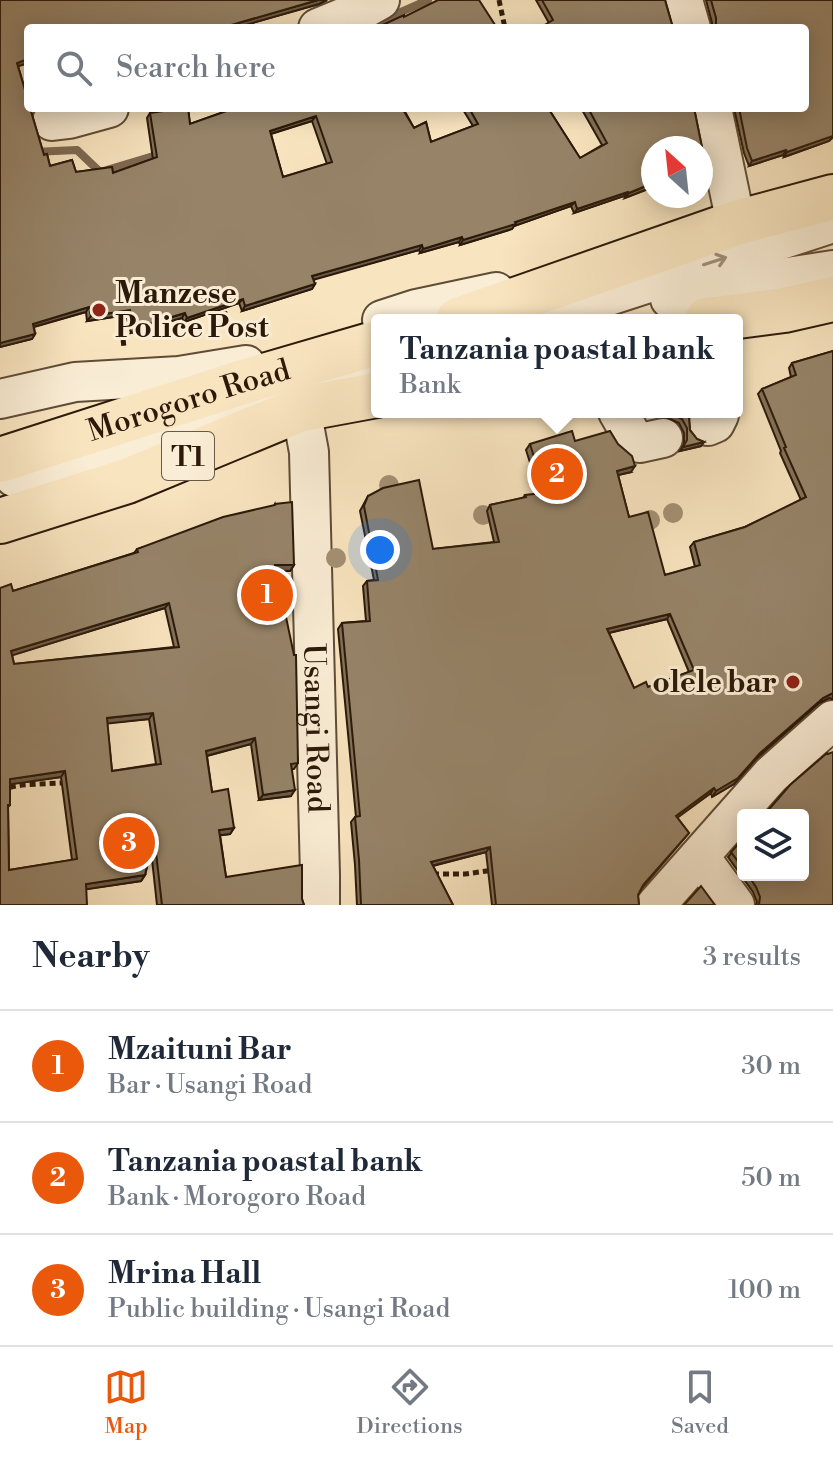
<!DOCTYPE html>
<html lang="en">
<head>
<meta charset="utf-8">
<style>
	body { margin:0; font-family:"Libre Bodoni",serif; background:#f6f6f7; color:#1f2937 }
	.controls { position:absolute; right:24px; bottom:24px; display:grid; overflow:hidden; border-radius:8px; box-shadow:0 4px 20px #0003 }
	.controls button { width:72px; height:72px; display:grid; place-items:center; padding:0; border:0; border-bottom:2px solid #e0e1e3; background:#fff; color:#1f2937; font:40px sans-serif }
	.compass { position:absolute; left:641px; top:136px; width:72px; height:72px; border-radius:50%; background:#fff; box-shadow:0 4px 20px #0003; rotate:333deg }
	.you { position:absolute; left:380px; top:550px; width:28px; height:28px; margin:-20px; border:6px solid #fff; border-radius:50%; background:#1a73e8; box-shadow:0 0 0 12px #1a73e833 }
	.badge { display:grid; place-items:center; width:52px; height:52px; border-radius:50%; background:#ea580c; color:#fff; font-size:26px; font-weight:700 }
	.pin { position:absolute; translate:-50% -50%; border:4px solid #fff; box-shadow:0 2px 8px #0006 }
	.popup { position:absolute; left:371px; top:314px; width:372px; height:104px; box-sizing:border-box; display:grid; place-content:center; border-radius:8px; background:#fff; filter:drop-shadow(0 2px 6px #0005); font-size:26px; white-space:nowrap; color:#747a83 }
	.popup b { font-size:30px; color:#1f2937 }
	.popup::after { content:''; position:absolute; left:50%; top:100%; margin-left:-16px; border:16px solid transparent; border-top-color:#fff }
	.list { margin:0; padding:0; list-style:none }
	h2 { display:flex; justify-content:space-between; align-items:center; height:104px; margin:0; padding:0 32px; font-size:34px }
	h2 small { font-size:26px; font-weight:400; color:#747a83 }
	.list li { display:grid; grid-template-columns:52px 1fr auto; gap:24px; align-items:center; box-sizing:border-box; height:112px; padding:0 32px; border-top:2px solid #e0e1e3 }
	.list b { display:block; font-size:30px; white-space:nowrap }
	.list p { margin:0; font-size:26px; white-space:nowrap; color:#747a83 }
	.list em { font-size:26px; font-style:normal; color:#747a83 }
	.icon { flex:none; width:44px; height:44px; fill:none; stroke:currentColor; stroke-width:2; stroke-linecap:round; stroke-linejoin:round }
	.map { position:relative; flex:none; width:833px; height:905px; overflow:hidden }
	.search { position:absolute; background:#fff; box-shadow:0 4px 20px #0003; left:24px; right:24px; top:24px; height:88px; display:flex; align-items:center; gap:20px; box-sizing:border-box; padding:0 28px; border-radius:8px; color:#747a83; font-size:30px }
	.sheet { height:440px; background:#fff }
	nav { display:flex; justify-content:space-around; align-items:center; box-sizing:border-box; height:112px; border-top:2px solid #e0e1e3; background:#fff; font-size:22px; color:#747a83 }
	nav a { display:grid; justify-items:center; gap:4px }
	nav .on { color:#ea580c }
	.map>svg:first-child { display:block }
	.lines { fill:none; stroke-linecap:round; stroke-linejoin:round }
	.stream { stroke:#7d6951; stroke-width:8 }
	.minor-casing { stroke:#5f4c36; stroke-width:42 }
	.highway-casing { stroke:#2c1909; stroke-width:48 }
	.path { stroke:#2c1909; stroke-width:5; stroke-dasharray:6 4; stroke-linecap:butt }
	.minor { stroke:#faedd5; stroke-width:38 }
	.highway { stroke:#f8e4bf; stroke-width:44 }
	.tree { fill:#a49074 }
	.wall { fill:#817159; stroke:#2c1909; stroke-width:2; fill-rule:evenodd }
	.shaded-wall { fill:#695c49; stroke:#2c1909; stroke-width:2 }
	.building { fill:#968368; stroke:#2c1909; stroke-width:2; fill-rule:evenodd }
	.oneway { stroke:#9d8e79 }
	.poi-dot { fill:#8f2418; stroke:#faedd5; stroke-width:3 }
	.labels { text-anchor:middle; stroke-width:6; stroke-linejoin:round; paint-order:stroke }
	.shield { fill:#faedd5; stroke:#6a5946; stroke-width:2 }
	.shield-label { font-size:28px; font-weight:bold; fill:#2c1909 }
	.poi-label { font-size:30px; font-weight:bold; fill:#2c1909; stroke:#faedd5; text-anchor:start }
	.street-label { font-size:30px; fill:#2c1909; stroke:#faedd5 }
</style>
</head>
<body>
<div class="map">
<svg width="833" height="905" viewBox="0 0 833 905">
	<rect width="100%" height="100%" fill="#f8e4bf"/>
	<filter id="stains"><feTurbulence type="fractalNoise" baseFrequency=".0025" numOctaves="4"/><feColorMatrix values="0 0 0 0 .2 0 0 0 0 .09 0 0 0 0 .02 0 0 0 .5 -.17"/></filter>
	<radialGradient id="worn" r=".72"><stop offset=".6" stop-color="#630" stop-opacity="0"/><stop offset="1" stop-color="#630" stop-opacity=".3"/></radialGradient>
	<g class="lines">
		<path class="stream" d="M376,23l52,-23
			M33,152l44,-2 23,22 60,-18"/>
		<g class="minor-casing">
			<g id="minor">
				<path d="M683,0l8,28"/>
				<path d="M318,28l46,-19 16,-9"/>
				<path d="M712,108l24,115"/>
				<path d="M52,121l17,-2 40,-11"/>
				<path d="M670,299l47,-11 116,-18"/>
				<path d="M382,320l34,-11 80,-17"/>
				<path d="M535,320l298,-97"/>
				<path d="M0,399l75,-17 104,-6 67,-11"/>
				<path id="s1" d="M301,409l8,43 11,423v30"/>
				<path d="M618,412l15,26 7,5 23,-5"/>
				<path d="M708,426l7,-3 4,-8 -1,-3"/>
				<path d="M14,477l221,-64 142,-44"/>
				<path d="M700,857l35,48"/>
				<path d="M656,905l115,-130 62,-55"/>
			</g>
		</g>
		<g class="highway-casing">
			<g id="highway">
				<path d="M458,320l278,-97 97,-26"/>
				<path d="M707,320l77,-10 49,-11"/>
				<path id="s2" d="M0,460l240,-77 137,-40"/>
				<path d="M0,521l127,-40 174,-72 76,-14"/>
			</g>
		</g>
		<path class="path" d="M499,0l6,28
			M222,302l10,37
			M121,320l3,28
			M0,789l22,-4 40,-2
			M433,874h32l29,-4"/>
		<use href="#minor" class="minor"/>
		<use href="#highway" class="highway"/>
	</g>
	<g class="tree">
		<circle cx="389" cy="485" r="10"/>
		<circle cx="673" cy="513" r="10"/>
		<circle cx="483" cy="515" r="10"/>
		<circle cx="650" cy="520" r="10"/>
		<circle cx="336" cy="558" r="10"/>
	</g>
	<path class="wall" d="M0,0h327l-8,4 -84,24h-207v35l-10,3 10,34v8h2l14,47 3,-1 3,12 22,-6 4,12 36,-5 1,6 40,-14 -6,-41 3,-5 34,-5h4l2,16 45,-16h168l11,20 12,-6 5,20 42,-16 -11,-18h86l32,50 22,-13 -21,-37h113l11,54 -4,6v-20h-48v39l-28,11 -1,-2 -50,17 -3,-7 -57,20 -2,3 -52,16 -1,-3 -39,11 -1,-3 -106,29 2,5 -3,5 -70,22 -3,-8 -55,19 -2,-4 -51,15 -5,-18 -39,6 -1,-9 -52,15 1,7 -3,5 -32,8zM312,121l15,43 -44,13 -12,-43z
		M536,0h129l8,28h-132l8,-5z
		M706,0h127v137l-4,4 -45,16 -1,-2 -34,11 -5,-13 -10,-45h71v-80h-93v-5z
		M833,351v348l-4,-1 -10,5 -63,56 -22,25 -22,13 -1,-4 -34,24 12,16 -47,55 -4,7 1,10h-147l-6,-53 -53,14 20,39h-96l-2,-40 -4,-43 4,-5h1l-18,-188 4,-6 24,-2 -3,-35 4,-5 7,-1 -14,-69 8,-15 65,53 61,-7 -7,-31 3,-6 33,-7 2,-3 15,-1 -14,-44 4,-6 45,-3 56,31 -13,3 11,42 36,58 30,-8 -5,-20 4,-5 51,-15 56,-27 -21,-47 1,-2 -23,-57 4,-5 29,-12 -2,-9 3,-5zM667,619l22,53 -41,15 -14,1 -25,-55z
		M669,413l20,5 1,12 7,9 7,3 -3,4 -21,5 4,-7v-11l-5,-10 -13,-6z
		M275,504l19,61 -4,6h-14l22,192 -4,6h-2l-1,27 -32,4 -8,-56 -44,12 5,36 22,36 -4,6 -10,1 6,42 76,22 2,6h-147l-6,-55 -6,25 -4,6 -55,8 -86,16 13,-314 121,-38 3,-4 137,-43zM165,608l9,39 -160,17 -2,-9zM149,719l7,45 -44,7 -5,-48zM61,777l11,83 -63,10 -1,-63 2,-2v-21z
		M828,754l5,151h-77l1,-3 -4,-10 -25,-35 15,-18v36h60z"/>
	<path class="shaded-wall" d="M318,0h9l-8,4 -84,24h-14z
		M28,59v4l-15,5 4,-5z
		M316,116l-4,5 -45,14 3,-4z
		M833,133v4l-4,4 -45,16 3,-5z
		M786,150l-3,5 -34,11 3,-5z
		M653,183v4l-28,11 4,-5z
		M628,192l-4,4 -50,17 3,-4z
		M575,202l-4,4 -57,20 -2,3 -52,16 3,-5z
		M462,237l-3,5 -39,11 3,-4z
		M422,245l-3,5 -110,31 3,-5z
		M315,284l-3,5 -70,22 3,-5z
		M243,299l-4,4 -55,19 3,-4z
		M89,307l-3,5 -57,16 4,-4z
		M130,310l-4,5 -39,6 4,-5z
		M185,313l-3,5 -51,15 4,-5z
		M35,334l-3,5 -32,8v-4z
		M704,442l-3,4 -21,5 3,-4z
		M635,466l-4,6 -17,4 3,-5z
		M275,565h19l-4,6h-19z
		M169,603l-4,5 -158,49 4,-6z
		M670,614l-3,5 -63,15 3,-5z
		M833,693v6l-4,-1 -10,5 -63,56 -22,25 -22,13 4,-6 107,-93z
		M153,713l-4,6 -46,5 4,-6z
		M255,738l-4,6 -49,13 4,-6z
		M65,771l-4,6 -55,8 4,-6z
		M714,788l-3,5 -38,28 3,-5z
		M295,790l-4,6 -32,4 4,-5z
		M234,828l-4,6 -15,2 4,-6z
		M490,847l-4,5 -59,15 4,-5z
		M145,875l-4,6 -59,9 4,-6z"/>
	<path class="building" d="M0,0h318l-97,28h-193v31l-11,4 11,37v8h2l14,47 3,-1 3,12 22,-6 4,12 36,-5 1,6 44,-16 -7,-44 34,-5h4l2,16 45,-16h167l12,20 12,-6 5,20 47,-18 -9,-16h79l32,50 27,-15 -19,-35h106l11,54 -4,2v-16h-48v35l-24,10 -1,-1 -51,17 -2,-7 -60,20 1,2 -53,16 -1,-3 -39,12 -1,-4 -110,31 3,8 -70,22 -2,-7 -56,19 -2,-5 -50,15 -5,-18 -39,6 -2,-9 -56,17 2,10 -35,9zM316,116l16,46 -49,15 -13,-46z
		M438,0h41l18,28h-121l28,-13v2z
		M542,0h123l8,28h-130v-2l10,-6z
		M711,0h122v136l-46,16 -1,-2 -34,11 -5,-13 -8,-40h66v-80h-89v-10z
		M833,351v342l-10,5 -63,55 -22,25 -22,13 -2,-3 -38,28 13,17 -46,52 -5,10 1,10h-143l-6,-58 -59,15 22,43h-92l-2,-45 -4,-43 5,-1 -18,-193 28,-2 -3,-40 11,-1 -14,-74 4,-10 15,-8 36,-8 14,69 66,-7 -9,-37 36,-8 -1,-2 20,-2 -15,-49 42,-13 3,10 35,-10 8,13 14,12 3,10 -18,5 12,46 19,-5 17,63 35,-10 -6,-23 51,-15 61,-30 -22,-49 2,-1 -24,-58 34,-14 -4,-12zM670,614l24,56 -46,17 -2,-5 -12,6 -27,-59z
		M672,412h20l-3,6 1,12 7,9 7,3 -21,5 4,-7v-12l-5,-9 -13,-6z
		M292,502l2,63h-19l19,90h2l2,108 -7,1 4,26 -32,5 -8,-57 -49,13 6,41 16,-3 6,39 -15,2 7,47 76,-12v34l2,6h-142l-8,-70 -9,40 -59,9 1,21h-87v-317l11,-4 2,7 125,-39 -1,-3 86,-32 52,-12v-1zM169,603l10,44 -165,17 -3,-13zM153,713l8,51 -49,7 -5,-53zM65,771l12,88 -68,11 -1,-65h2v-26z
		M833,752v153h-74l1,-8 -4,-10 -8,-12h55v-60h-39l26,-30 37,-32 1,1z
		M743,839v29l-12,-16z
		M701,886l14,19h-31z"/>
	<defs><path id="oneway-shaft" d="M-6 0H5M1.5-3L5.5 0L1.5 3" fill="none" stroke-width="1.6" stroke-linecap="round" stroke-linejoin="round" transform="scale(2)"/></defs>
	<use class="oneway" href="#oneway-shaft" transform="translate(715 261) rotate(-18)"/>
	<g class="poi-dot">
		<circle cx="99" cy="310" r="8"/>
		<circle cx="793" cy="682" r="8"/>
	</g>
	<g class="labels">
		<rect class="shield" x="162" y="432" width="52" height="48" rx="6"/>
		<g class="shield-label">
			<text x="188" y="466">T1</text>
		</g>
		<g class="poi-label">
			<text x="115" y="303">Manzese<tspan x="115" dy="34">Police Post</tspan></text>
			<text x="777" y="692" text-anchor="end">olele bar</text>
		</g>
		<g class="street-label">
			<text dy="10" stroke="none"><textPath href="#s2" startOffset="198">Morogoro Road</textPath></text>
			<text dy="10" stroke="none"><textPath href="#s1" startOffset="320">Usangi Road</textPath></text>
		</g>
	</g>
	<rect width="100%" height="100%" filter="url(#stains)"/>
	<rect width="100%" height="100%" fill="url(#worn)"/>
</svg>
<div class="controls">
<button><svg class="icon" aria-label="layers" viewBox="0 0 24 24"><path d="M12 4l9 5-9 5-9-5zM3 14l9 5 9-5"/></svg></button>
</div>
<svg class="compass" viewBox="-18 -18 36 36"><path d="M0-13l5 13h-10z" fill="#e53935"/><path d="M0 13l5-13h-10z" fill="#747a83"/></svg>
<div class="you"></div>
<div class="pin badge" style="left:267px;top:595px">1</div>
<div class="pin badge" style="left:557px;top:474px">2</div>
<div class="popup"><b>Tanzania poastal bank</b>Bank</div>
<div class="pin badge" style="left:129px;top:843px">3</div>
<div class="search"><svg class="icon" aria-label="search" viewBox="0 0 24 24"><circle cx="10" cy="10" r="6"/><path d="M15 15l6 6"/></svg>Search here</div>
</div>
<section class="sheet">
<h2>Nearby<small>3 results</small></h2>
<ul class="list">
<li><span class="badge">1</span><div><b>Mzaituni Bar</b><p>Bar · Usangi Road</p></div><em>30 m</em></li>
<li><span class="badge">2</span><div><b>Tanzania poastal bank</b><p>Bank · Morogoro Road</p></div><em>50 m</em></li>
<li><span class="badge">3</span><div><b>Mrina Hall</b><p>Public building · Usangi Road</p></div><em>100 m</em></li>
</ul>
</section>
<nav>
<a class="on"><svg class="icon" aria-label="map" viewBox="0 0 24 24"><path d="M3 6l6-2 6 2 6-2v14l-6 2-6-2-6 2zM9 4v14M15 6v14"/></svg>Map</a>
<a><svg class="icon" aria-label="directions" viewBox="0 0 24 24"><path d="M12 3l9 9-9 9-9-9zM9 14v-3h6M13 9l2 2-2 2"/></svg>Directions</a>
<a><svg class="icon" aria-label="saved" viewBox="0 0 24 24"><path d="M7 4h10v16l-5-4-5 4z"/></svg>Saved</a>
</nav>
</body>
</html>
